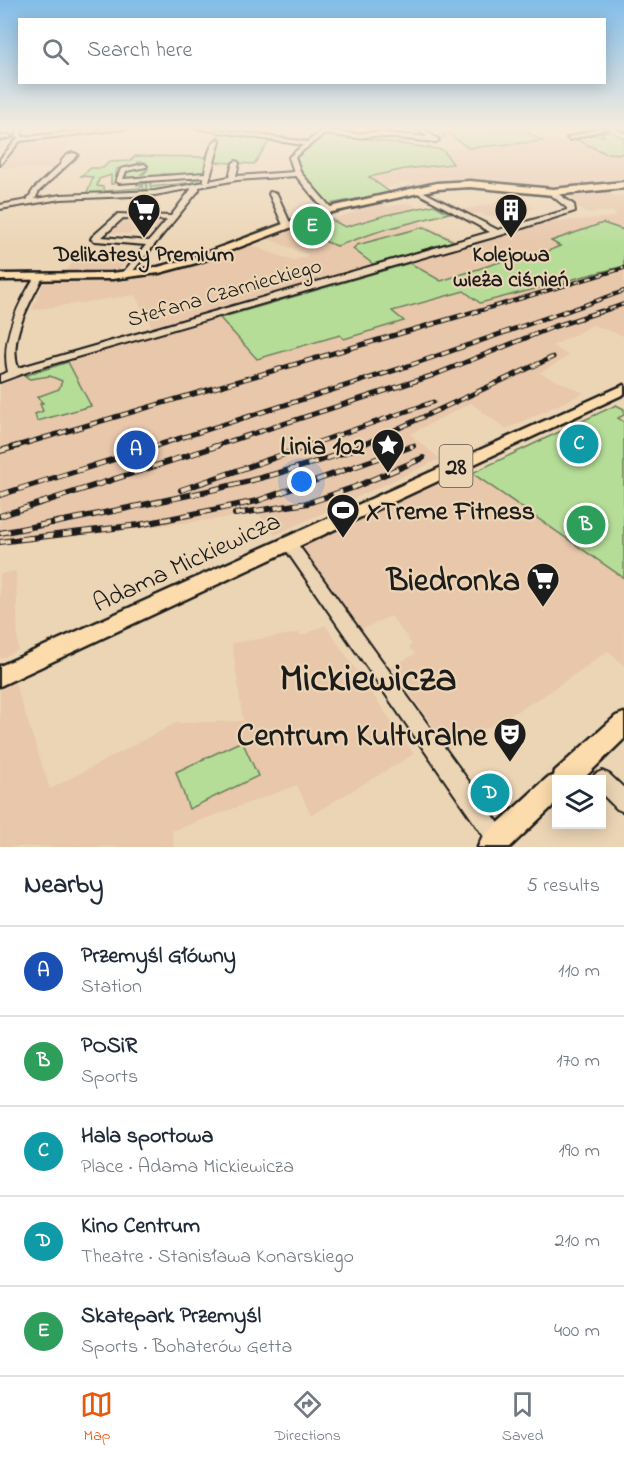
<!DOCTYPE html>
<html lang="en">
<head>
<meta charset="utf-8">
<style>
	body { margin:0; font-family:"Indie Flower",sans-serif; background:#f6f6f7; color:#1f2937 }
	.controls { position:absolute; right:18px; bottom:18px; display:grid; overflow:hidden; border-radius:0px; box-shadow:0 3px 15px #0003 }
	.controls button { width:54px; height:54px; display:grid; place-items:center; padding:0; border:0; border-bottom:2px solid #e0e1e3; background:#fff; color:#1f2937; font:30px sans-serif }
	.you { position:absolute; left:302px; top:482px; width:21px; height:21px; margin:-15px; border:4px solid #fff; border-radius:50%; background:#1a73e8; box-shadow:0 0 0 9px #1a73e833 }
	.badge { display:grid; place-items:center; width:39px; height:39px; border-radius:50%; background:#ea580c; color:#fff; font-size:20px; font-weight:700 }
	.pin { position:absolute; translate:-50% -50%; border:3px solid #fff; box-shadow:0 2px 6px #0006 }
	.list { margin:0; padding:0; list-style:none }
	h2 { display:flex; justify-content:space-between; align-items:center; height:78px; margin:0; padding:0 24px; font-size:26px }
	h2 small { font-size:20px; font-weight:400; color:#747a83 }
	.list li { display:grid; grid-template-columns:39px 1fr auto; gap:18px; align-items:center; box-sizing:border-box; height:90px; padding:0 24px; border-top:2px solid #e0e1e3 }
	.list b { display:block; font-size:22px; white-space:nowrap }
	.list p { margin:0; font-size:20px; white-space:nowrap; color:#747a83 }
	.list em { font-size:20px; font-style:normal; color:#747a83 }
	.icon { flex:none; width:33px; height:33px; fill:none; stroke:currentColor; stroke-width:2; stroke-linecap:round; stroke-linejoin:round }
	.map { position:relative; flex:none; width:624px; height:847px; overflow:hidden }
	.search { position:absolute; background:#fff; box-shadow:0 3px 15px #0003; left:18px; right:18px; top:18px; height:66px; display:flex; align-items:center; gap:15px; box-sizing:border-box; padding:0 21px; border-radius:0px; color:#747a83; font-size:22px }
	.sheet { height:528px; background:#fff }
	nav { display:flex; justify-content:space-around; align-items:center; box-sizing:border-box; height:84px; border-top:2px solid #e0e1e3; background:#fff; font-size:16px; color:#747a83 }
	nav a { display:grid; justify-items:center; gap:3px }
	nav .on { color:#ea580c }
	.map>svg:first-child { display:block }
	.built { fill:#e8c7ab }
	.green { fill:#b6dd98; stroke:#697c5a; stroke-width:1.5 }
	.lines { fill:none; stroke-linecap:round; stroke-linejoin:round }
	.minor-casing { stroke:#1c1c1c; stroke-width:4 }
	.major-casing { stroke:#1c1c1c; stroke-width:5 }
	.minor { fill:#ecd5b5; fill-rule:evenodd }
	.major { fill:#fcdcac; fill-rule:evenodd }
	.rail-far2-casing { stroke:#1c1c1c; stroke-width:4 }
	.rail-far1-casing { stroke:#1c1c1c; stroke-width:5 }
	.rail-casing { stroke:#1c1c1c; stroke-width:6 }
	.rail-far2 { stroke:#ecd5b5; stroke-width:2; stroke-dasharray:6; stroke-linecap:butt }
	.rail-far1 { stroke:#ecd5b5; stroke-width:3; stroke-dasharray:8; stroke-linecap:butt }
	.rail { stroke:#ecd5b5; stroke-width:4; stroke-dasharray:10; stroke-linecap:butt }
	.labels { text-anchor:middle; stroke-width:4.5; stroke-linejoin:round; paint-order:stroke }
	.far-poi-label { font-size:22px; font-weight:bold; fill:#1c1c1c; stroke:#ecd5b5 }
	.far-street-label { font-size:22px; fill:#1c1c1c; stroke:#ecd5b5 }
	.shield { fill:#ecd5b5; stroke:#5a544a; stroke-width:1.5 }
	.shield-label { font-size:24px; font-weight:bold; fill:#1c1c1c }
	.poi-label { font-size:26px; font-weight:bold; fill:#1c1c1c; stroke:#ecd5b5; text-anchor:end }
	.street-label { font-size:26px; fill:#1c1c1c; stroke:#ecd5b5 }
	.near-poi-label { font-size:32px; font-weight:bold; fill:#1c1c1c; stroke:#ecd5b5; text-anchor:end }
	.near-district-label { font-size:39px; font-weight:bold; fill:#1c1c1c; stroke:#ecd5b5 }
</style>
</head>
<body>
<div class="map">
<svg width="624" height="847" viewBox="0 0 624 847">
	<rect width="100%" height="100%" fill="#ecd5b5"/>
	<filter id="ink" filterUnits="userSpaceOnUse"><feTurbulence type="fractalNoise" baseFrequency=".0167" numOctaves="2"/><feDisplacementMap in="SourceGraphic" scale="12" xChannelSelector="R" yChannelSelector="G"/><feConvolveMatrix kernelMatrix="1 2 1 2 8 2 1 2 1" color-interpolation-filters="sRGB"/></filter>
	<g filter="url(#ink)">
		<path class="built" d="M23,128h98l-90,8 -9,-2z
			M214,128h109l-18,13z
			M609,131l15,7v44l-29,1 2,3 -43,4 -66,-7 -8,-5 -66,7 -8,-3 -23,6 -15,-10 37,-9 48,-5 -10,-14 129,-11z
			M77,135l-23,33h-52l18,-27z
			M590,191h15l12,6 7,-2v141l-31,-11 -41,21 17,10 -29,17 44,20 -78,36 -35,-26 -61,31 30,25 -165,76 -16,-21 -259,31v-160l36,-14 513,-149 67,-5 -3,-6 -28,2 -22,-17z
			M516,199l18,9 -46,9 -8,-4 -10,2 -10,-5z
			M378,201l10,6 21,-4 10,5 -74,19 -14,-8 25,-7 -6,-4z
			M122,217l44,3 -8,10 -21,-1 -8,5 -23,-2z
			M417,221l42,20 -307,87 -17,-33 -103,15 13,-30 39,1 74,-7 43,-12 47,-18 45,17 16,-6 -44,-17 24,-10 48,18z
			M91,252l15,1 28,3 -18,16h-50l8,-12h6z
			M460,464l164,114v88l-16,-15 -66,46 -92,52 -59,-82 24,-13 -6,-7 3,-2 -5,-8 2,-1 -4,-1 -14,-19 -29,13 -31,-43 -9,4 -33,-47z
			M16,571l2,79 -18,9v-85z
			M325,625l89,129 -103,61 -14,-30 -125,46 2,16h-174v-157l15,-7 35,106 126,-66 67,-2 -11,-78 67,-10 2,3z"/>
		<path class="green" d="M422,128h98l23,13 -75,7 -20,-15 -4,1 2,3 -10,1z
			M609,131l15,7v16l-19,-1 -30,-14 17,-4 12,1 -3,-3z
			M219,133l56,8 -7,2 -14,21 -43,-2 5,-16 5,-8 -3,-1z
			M326,133l117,17 10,14 -48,5 -36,8 22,16 -62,11c-13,-16 -33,-29 -32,-50z
			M135,156l73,1v13h-3v4h-43v2l-37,3 3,-8 16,-4 3,2 -6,5h3l4,-5 -2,-2 3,-1 -9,-1 5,-3h-7l-2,4 -19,3 -3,15h-3v-9l-12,4 -2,7 6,1 2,4 35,-3 2,-3h-5v-2l16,-2 -3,3 1,3 44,-5 -7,-4 16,-2 -1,5h-5l1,3 -53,8 1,-9 -4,1 1,8 -58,3 7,-18 -12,-1 10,-8h12l6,-6 21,-1z
			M434,205l15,8 -66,17 -46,16 -48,-18 34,-13 22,12 41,-12z
			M603,223l21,7v36l-144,37 -16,-12 -72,20 12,10 -60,18 -4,-4 -83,24 -37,-41 190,-55 31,18 65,-21c19,2 37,-7 54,-14l-9,-5z
			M424,227l30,14 -81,23 -20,-15 4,-4z
			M68,362l23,44 -54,15 -2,-7 8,-3 -3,-7 3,-1 -6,-6 22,-8 3,-8 -12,-5 -20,3 -6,-3z
			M616,405l8,4v6l-6,3 6,4v156l-152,-105z
			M242,741l16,35 -69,33 -13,-37z"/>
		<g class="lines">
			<g class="minor-casing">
				<path id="minor" d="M113,128h19l-112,13 -20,24v-6l18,-21 -2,-2 2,-7h4v6l2,2z
					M195,128h14l98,14 18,-14h6l-3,3 29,3 16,-2 55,5 -13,-9h7l17,12 -3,2 -63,-6 -16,2 -33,-4 -29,23 6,16 32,37 -4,2h-3l-30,-36 -59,4 -38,7v3l-71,87 -3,1 -4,-3 25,-30 -51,-4 -4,-2 1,-2 26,-23 53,2 21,-28 -37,7 -94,4 -61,10v-4l27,-5 7,-11 28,-26 -1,-1c4,-6 10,-12 17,-7l-39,36 -4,8 26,-4 94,-4 50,-9 -2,-2v-3l-84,6 -3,-2 5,-12 23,-5 3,2 -1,1 -20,4 -3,8 82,-6c2,-12 3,-26 12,-34l3,2 -11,40 20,-4 4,-14 3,-2 3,2 -3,13 58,-4 -5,-15 14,-12zM123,218l44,2 -18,21 -47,-4z
					M599,128h9l-38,12 -3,-2z
					M618,128h6v3z
					M0,136l9,-1 3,2 -12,3z
					M414,189h4l80,41 69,-20v-2l-17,-14 -1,-2 4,-2 21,15 1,6 -74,24 -466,134 -35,13v-7l8,-3c-8,-33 11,-70 28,-97h6l1,2c-13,26 -35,61 -25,91l472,-136 -76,-41z
					M270,192l7,2 14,31 -1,2 -7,-2 -14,-31z
					M289,538l5,1 212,294 3,7 -2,7h-16l-207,-300 -2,-4 2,-4z
					M602,771l7,3 15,14v24l-7,-3 -15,-15v-14h-9l2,-6z"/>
			</g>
			<g class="major-casing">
				<path id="major" d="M470,181l83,8 71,-7v6l-71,7 -83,-8 -33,2 -105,23 -132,50 -41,11 -47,6 -112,1v-6l112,-1 46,-6 34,-9 134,-50 111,-25z
					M624,385v9l-624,292v-20z
					M624,713v26l-42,41h-26v23l-46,44h-32l4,-9 65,-60 7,-2 1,-5 61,-55z"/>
			</g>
			<use href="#minor" class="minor"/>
			<use href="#major" class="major"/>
			<g class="rail-far2-casing">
				<path id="rail-far2" d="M472,313l152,-45
					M562,313l62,-22
					M598,313l26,-9"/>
			</g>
			<g class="rail-far1-casing">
				<path id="rail-far1" d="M13,447l464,-136
					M152,447l250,-79 164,-57
					M212,447l222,-72 119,-48 49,-16
					M304,447l129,-45
					M358,447l195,-90
					M410,447l3,-1"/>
			</g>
			<g class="rail-casing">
				<path id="rail" d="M0,451l18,-5
					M181,490l127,-44
					M0,495l156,-49
					M235,514l73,-11 47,-16 68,-29
					M0,516l217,-70
					M54,523c103,-21 210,-40 308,-77
					M0,533l62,-12
					M23,539l116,-14 118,-24 156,-55
					M0,542l30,-4"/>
			</g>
			<use href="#rail-far2" class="rail-far2"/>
			<use href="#rail-far1" class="rail-far1"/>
			<use href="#rail" class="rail"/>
		</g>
	</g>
	<linearGradient id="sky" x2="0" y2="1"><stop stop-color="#82bde9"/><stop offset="0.52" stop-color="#f6ecde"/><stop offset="1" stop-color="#f6ecde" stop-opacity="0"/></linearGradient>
	<rect width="624" height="246" fill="url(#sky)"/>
	<defs>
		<g id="supermarket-pin" transform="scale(1.725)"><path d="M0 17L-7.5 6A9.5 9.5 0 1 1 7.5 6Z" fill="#1c1c1c" stroke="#ecd5b5"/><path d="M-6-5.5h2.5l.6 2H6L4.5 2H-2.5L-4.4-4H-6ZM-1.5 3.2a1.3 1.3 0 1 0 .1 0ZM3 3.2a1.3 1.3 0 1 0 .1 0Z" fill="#fff"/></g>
		<g id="building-pin" transform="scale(1.725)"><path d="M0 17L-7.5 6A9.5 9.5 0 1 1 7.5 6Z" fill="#1c1c1c" stroke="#ecd5b5"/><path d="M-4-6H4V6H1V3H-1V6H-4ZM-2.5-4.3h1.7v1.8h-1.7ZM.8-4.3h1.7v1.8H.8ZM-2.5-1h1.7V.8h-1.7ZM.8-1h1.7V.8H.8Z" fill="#fff"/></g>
		<g id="sight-pin" transform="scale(1.725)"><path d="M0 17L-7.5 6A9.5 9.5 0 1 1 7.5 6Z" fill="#1c1c1c" stroke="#ecd5b5"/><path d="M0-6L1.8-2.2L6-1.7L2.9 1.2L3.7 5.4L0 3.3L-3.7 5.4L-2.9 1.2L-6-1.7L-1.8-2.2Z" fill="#fff"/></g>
		<g id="stadium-pin" transform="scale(1.725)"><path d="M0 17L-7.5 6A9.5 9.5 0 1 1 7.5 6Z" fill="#1c1c1c" stroke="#ecd5b5"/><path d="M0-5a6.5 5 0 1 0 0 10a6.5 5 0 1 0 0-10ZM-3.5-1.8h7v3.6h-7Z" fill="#fff"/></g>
		<g id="theatre-pin" transform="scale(1.725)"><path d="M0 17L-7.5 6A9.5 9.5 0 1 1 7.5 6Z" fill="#1c1c1c" stroke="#ecd5b5"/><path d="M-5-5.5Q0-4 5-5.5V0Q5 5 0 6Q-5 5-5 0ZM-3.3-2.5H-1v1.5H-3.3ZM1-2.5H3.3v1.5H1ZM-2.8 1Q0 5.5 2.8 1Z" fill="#fff"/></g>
	</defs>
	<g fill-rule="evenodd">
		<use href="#supermarket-pin" x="144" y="210"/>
		<use href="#building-pin" x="511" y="210"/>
		<use href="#sight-pin" x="388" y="445"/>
		<use href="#stadium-pin" x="343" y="510"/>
		<use href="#supermarket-pin" x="543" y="579"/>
		<use href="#theatre-pin" x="510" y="734"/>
	</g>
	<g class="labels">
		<g class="far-poi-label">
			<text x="144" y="261">Delikatesy Premium</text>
			<text x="511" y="261">Kolejowa<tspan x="511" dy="25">wieża ciśnień</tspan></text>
		</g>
		<g class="far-street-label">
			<text transform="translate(224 291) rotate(-16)" y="8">Stefana Czarnieckiego</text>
		</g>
		<rect class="shield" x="439.5" y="445" width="33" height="42" rx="4.5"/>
		<g class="shield-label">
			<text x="456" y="474">28</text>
		</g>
		<g class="poi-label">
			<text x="365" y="454">Linia 102</text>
			<text x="366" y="519" text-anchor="start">XTreme Fitness</text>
		</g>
		<g class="street-label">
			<text transform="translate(186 561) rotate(-25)" y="9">Adama Mickiewicza</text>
		</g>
		<g class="near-poi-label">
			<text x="520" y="590">Biedronka</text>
			<text x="487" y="745">Centrum Kulturalne</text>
		</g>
		<g class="near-district-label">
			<text x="368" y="690">Mickiewicza</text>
		</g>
	</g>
</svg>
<div class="controls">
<button><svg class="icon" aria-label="layers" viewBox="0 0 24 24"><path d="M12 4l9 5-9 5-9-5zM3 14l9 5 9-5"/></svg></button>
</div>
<div class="you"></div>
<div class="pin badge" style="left:136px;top:450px;background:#1a4fb4">A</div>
<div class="pin badge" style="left:586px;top:525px;background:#2e9e5b">B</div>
<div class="pin badge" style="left:579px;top:444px;background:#0f9aa8">C</div>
<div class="pin badge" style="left:490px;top:793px;background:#0f9aa8">D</div>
<div class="pin badge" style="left:312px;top:226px;background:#2e9e5b">E</div>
<div class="search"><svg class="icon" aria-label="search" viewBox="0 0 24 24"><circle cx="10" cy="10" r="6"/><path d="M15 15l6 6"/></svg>Search here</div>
</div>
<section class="sheet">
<h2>Nearby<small>5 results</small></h2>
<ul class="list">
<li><span class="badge" style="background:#1a4fb4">A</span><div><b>Przemyśl Główny</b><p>Station</p></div><em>110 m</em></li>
<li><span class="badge" style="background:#2e9e5b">B</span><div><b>POSiR</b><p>Sports</p></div><em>170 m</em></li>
<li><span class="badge" style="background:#0f9aa8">C</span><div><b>Hala sportowa</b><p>Place · Adama Mickiewicza</p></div><em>190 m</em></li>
<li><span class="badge" style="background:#0f9aa8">D</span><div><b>Kino Centrum</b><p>Theatre · Stanisława Konarskiego</p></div><em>210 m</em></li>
<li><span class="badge" style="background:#2e9e5b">E</span><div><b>Skatepark Przemyśl</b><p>Sports · Bohaterów Getta</p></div><em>400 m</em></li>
</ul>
</section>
<nav>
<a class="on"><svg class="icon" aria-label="map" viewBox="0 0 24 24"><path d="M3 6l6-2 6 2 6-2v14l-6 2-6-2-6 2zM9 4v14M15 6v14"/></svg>Map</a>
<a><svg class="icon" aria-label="directions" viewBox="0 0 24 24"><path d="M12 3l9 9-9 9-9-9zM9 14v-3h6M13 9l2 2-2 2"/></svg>Directions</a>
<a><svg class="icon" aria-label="saved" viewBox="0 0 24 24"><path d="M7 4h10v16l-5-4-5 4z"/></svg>Saved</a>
</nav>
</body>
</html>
